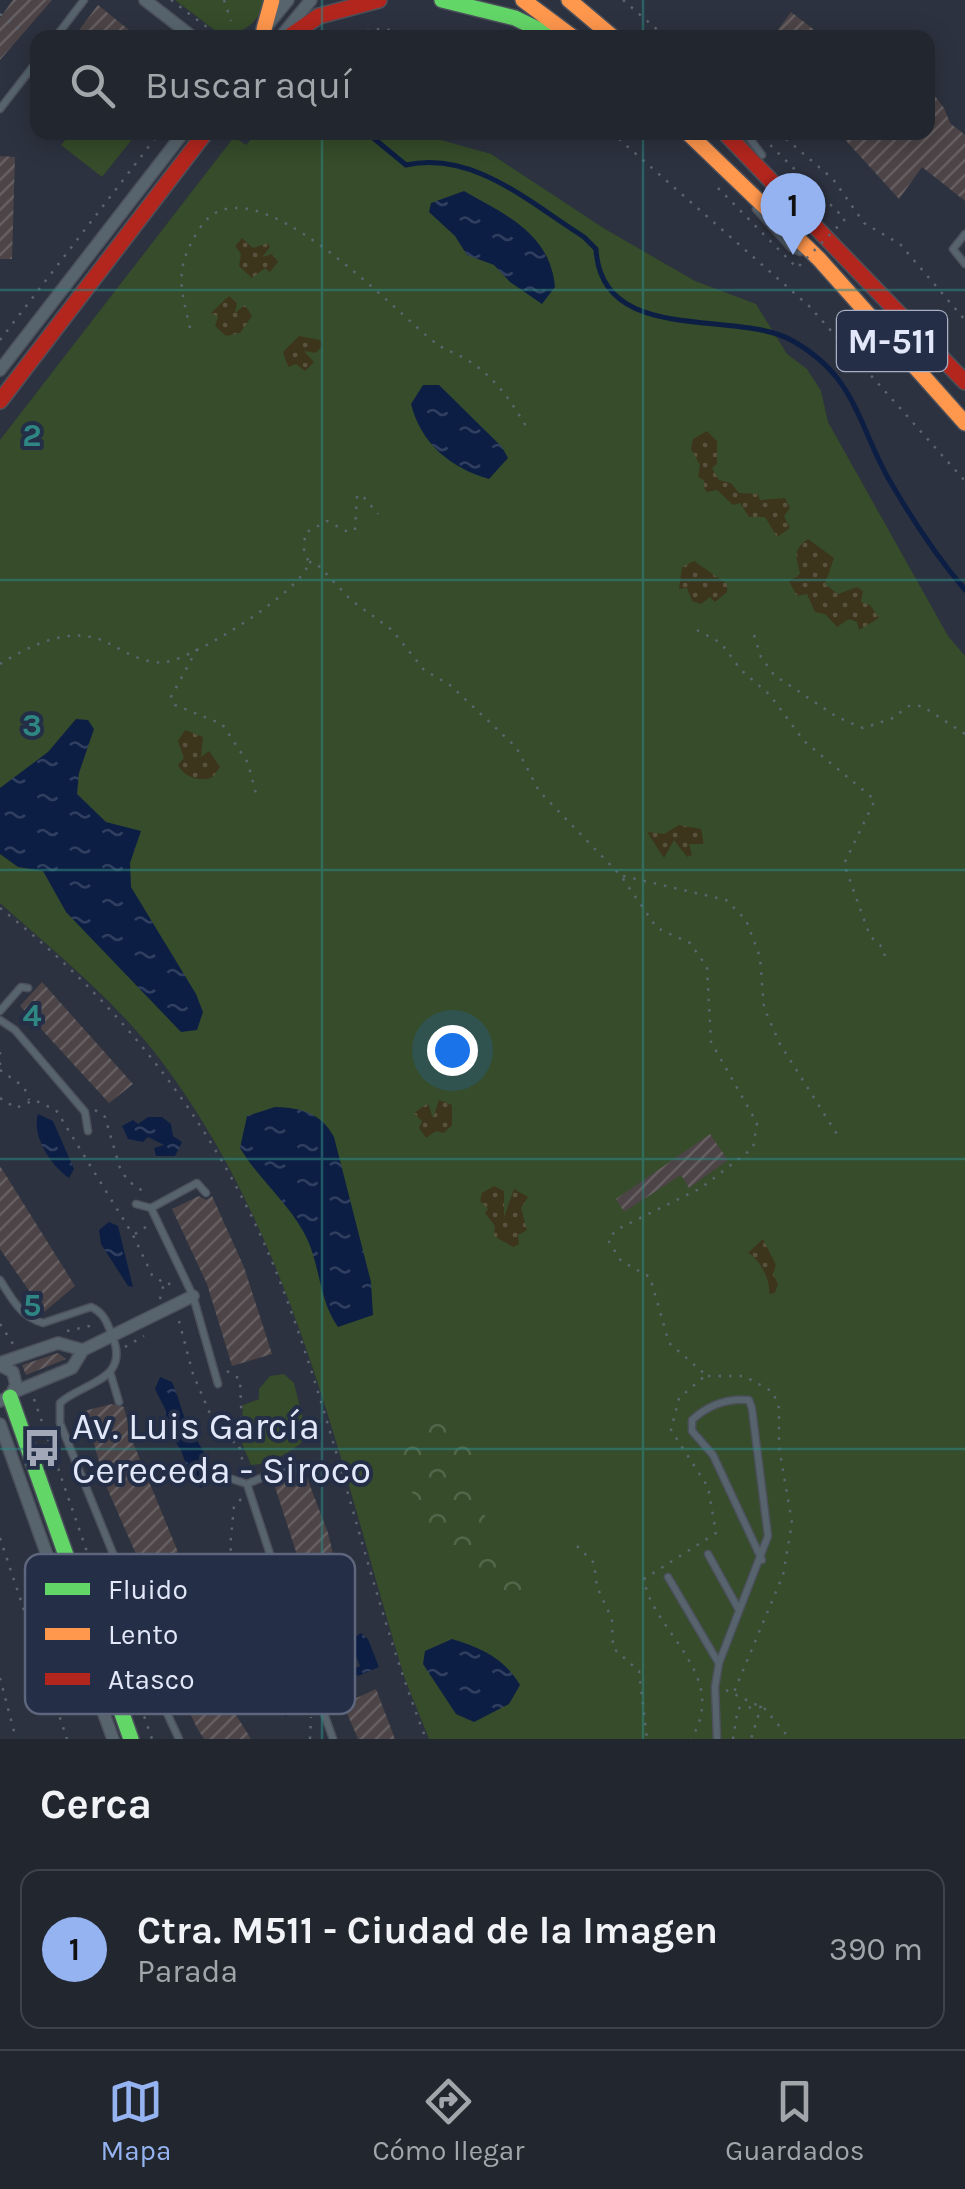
<!DOCTYPE html>
<html lang="es">
<head>
<meta charset="utf-8">
<style>
	body { margin:0; font-family:Karla,sans-serif; background:#2d323b; color:#f1f3f6 }
	.you { position:absolute; left:452px; top:1050px; width:35px; height:35px; margin:-25px; border:8px solid #fff; border-radius:50%; background:#1a73e8; box-shadow:0 0 0 15px #1a73e833 }
	.badge { display:grid; place-items:center; width:65px; height:65px; border-radius:50%; background:#95b2f1; color:#111; font-size:32px; font-weight:700 }
	.pin { position:absolute; translate:-50% -82px; filter:drop-shadow(0 2px 5px #0008) }
	.pin::after { content:''; position:absolute; top:52px; width:35px; height:30px; background:inherit; clip-path:polygon(0 0,100% 0,50% 100%) }
	.list { margin:0; padding:0; list-style:none }
	h2 { display:flex; justify-content:space-between; align-items:center; height:130px; margin:0; padding:0 40px; font-size:42px }
	h2 small { font-size:32px; font-weight:400; color:#a2a5aa }
	.list li { display:grid; grid-template-columns:65px 1fr auto; gap:30px; align-items:center; box-sizing:border-box; height:160px; margin:0 20px 20px; padding:0 20px; border:2px solid #3e434b; border-radius:20px }
	.list b { display:block; font-size:38px; white-space:nowrap }
	.list p { margin:0; font-size:32px; white-space:nowrap; color:#a2a5aa }
	.list em { font-size:32px; font-style:normal; color:#a2a5aa }
	.icon { flex:none; width:55px; height:55px; fill:none; stroke:currentColor; stroke-width:2; stroke-linecap:round; stroke-linejoin:round }
	.map { position:relative; flex:none; width:965px; height:1739px; overflow:hidden }
	.search { position:absolute; background:#21262f; box-shadow:0 5px 25px #0003; left:30px; right:30px; top:30px; height:110px; display:flex; align-items:center; gap:25px; box-sizing:border-box; padding:0 35px; border-radius:20px; color:#a2a5aa; font-size:38px }
	.sheet { height:310px; background:#21262f }
	nav { display:flex; justify-content:space-around; align-items:center; box-sizing:border-box; height:140px; border-top:2px solid #3e434b; background:#21262f; font-size:28px; color:#a2a5aa }
	nav a { display:grid; justify-items:center; gap:5px }
	nav .on { color:#95b2f1 }
	.map>svg:first-child { display:block }
	.green { fill:#364c2a }
	.forest { fill:url(#forest-crowns) }
	.sand { fill:url(#sand-dots) }
	.water { fill:url(#water-ripples) }
	.lines { fill:none; stroke-linecap:round; stroke-linejoin:round }
	.stream { stroke:#0d1e44; stroke-width:5 }
	.building { fill:url(#building-hatch) }
	.lane-casing { stroke:#4b505b; stroke-width:9 }
	.street-casing { stroke:#4b505b; stroke-width:14 }
	.fast-casing { stroke:#4b505b; stroke-width:18 }
	.slow-casing { stroke:#4b505b; stroke-width:18 }
	.jam-casing { stroke:#4b505b; stroke-width:18 }
	.path { stroke:#5c656e; stroke-width:2.5; stroke-dasharray:2.5 8; stroke-linecap:butt }
	.lane { stroke:#57646e; stroke-width:6 }
	.street { stroke:#57646e; stroke-width:11 }
	.fast { stroke:#63d668; stroke-width:15 }
	.slow { stroke:#ff974d; stroke-width:15 }
	.jam { stroke:#b3261e; stroke-width:15 }
	.path-bridge { stroke:#5c656e; stroke-width:2.5; stroke-dasharray:2.5 8; stroke-linecap:butt }
	.grid { fill:none; stroke:#2f8783; stroke-width:2.5; stroke-opacity:0.55 }
	.labels { text-anchor:middle; stroke-width:8; stroke-linejoin:round; paint-order:stroke }
	.shield { fill:#242e47; stroke:#a9b0c4; stroke-width:2.5 }
	.shield-label { font-size:35px; font-weight:bold; fill:#e2e8f9 }
	.poi-label { font-size:38px; fill:#e2e8f9; stroke:#242e47; text-anchor:start }
	.key { fill:#242e47; stroke:#5d667c; stroke-width:2.5 }
	.key-label { font-size:28px; fill:#e2e8f9 }
	.grid-label { font-size:32px; text-anchor:middle; font-weight:bold; fill:#2f8783; stroke:#242e47; stroke-width:8; stroke-linejoin:round; paint-order:stroke }
</style>
</head>
<body>
<div class="map">
<svg width="965" height="1739" viewBox="0 0 965 1739">
	<defs>
		<pattern id="forest-crowns" width="20" height="18" patternUnits="userSpaceOnUse" patternTransform="scale(2.5)"><rect width="20" height="18" fill="#364c2a"/><path d="M2 6a3 3 0 1 1 6 0M12 15a3 3 0 1 1 6 0" fill="none" stroke="#53664a"/></pattern>
		<pattern id="sand-dots" width="8" height="8" patternUnits="userSpaceOnUse" patternTransform="scale(2.5)"><rect width="8" height="8" fill="#3c351c"/><path d="M2 2h.1M6 6h.1" fill="none" stroke="#58523e" stroke-width="1.8" stroke-linecap="round"/></pattern>
		<pattern id="water-ripples" width="26" height="14" patternUnits="userSpaceOnUse" patternTransform="scale(2.5)"><rect width="26" height="14" fill="#0d1e44"/><path d="M2 4q2-2 4 0t4 0M15 11q2-2 4 0t4 0" fill="none" stroke="#303f60"/></pattern>
		<pattern id="building-hatch" width="6" height="6" patternUnits="userSpaceOnUse" patternTransform="scale(2.5)"><rect width="6" height="6" fill="#4c4446"/><path d="M-1 1l2-2M0 6l6-6M5 7l2-2" fill="none" stroke="#665f61"/></pattern>
	</defs>
	<rect width="100%" height="100%" fill="#2c323f"/>
	<path class="green" d="M175,0h92c-10,23 -21,33 -46,35z
		M71,133h66l-35,44 -41,-32z
		M257,133h159l75,21 114,75 90,52 61,23 31,50 20,15 14,22 7,31 120,214 17,20v1083h-536l-24,-60c-65,-211 -108,-437 -243,-617 -45,-60 -106,-109 -162,-159v-463l234,-303 12,8z
		M284,1374l10,9 13,52c-8,15 -40,30 -56,30l-10,-24 2,-36 16,-6v-10l11,-13z"/>
	<path class="forest" d="M405,1411l41,2 34,53c-13,73 57,94 58,134l-17,10 -48,-23 -48,-43 -29,-118z"/>
	<path class="sand" d="M242,238l11,10 15,-5 2,4 -8,10 10,-3 6,8 -8,10 -5,-4 -13,10 -13,-12 2,-12 -6,-8z
		M229,296l8,7 -2,10 10,-8 7,11 -12,17 -14,3 -11,-10 3,-9 -7,-4z
		M299,336l21,4 3,5 -7,8 -12,-2 10,11 -9,9 -9,-7 -8,3 -5,-15z
		M707,431l10,10v23l-5,4 7,12 12,3 8,10 19,1 2,6 25,-2 5,10 -6,8 6,12 -13,9 -12,-20h-16l-9,-14 -7,2 -16,-15 -10,2 -3,-4v-8l-6,-3 2,-12 -9,-16 2,-10z
		M808,539l26,19 -9,26 13,10 19,-7 6,4 -2,11 9,3 9,13 -20,12 -2,-8 -8,-3 -12,8 -12,-13 -10,-2 -8,-18 -10,2 -8,-15 11,-7c-3,-16 -9,-23 8,-35z
		M694,561l33,23v8l-12,10 -5,-5 -9,7 -9,-3 -5,-13 -8,1 3,-22z
		M185,730l18,7 -2,20 8,-6 11,16 -7,10c-12,6 -29,0 -35,-12l6,-7 -6,-17z
		M679,825l22,4 3,15h-15l3,11 -5,2 -13,-17 -10,18 -17,-26 17,2z
		M439,1100l13,5v20l-8,8 -8,-2 -10,7 -7,-10 3,-7 -8,-8 14,-10 5,15z
		M494,1186l10,5v26l10,-28 14,8 -7,11 6,22 -9,5 1,9 -6,3 -19,-11 1,-10 -10,-13 3,-4 -8,-8 2,-8z
		M763,1239l13,26 -3,9 5,10 -3,9 -6,1c2,-13 -9,-35 -21,-41z"/>
	<path class="water" d="M464,191c42,24 86,42 91,96l-13,17 -32,-22 -16,-17 -27,-10 -12,-19 -26,-24 2,-9z
		M423,385h16l63,62 6,11 -19,21c-38,-11 -68,-35 -78,-75z
		M76,719l12,1 6,9 -15,44 -2,21 29,28 35,9 -11,32 1,24 65,107 7,18 -6,18 -16,2 -115,-120 -23,-41 -25,-4 -18,-13v-66l48,-36z
		M275,1107c27,1 46,6 59,30l37,145 2,33 -35,12c-21,-30 -17,-65 -35,-96 -17,-30 -45,-53 -63,-83l7,-32z
		M38,1114l15,7 21,48 -5,9c-17,-11 -38,-42 -31,-64z
		M148,1117h14l9,7 2,12 9,6 -7,14h-19l-2,-8 10,-3 -16,-8 -5,5 -15,-3 -6,-13 11,-6 5,4z
		M109,1222l9,4 15,61 -5,-1 -27,-42 -2,-14z
		M160,1377l12,5c6,13 9,27 14,39 10,23 34,41 15,67l-8,-4 -12,-34 -15,-21v-18l-11,-22z
		M247,1604l8,6 6,26 23,37 9,41 -8,2c-25,-15 -21,-50 -34,-72 -5,-7 -11,-12 -16,-19l2,-16z
		M361,1633l7,6 11,28 -21,9 -6,-6 8,-4 -4,-10 -10,3 -5,-12z
		M452,1639c30,9 52,19 68,46l-11,19 -35,18 -18,-8 -33,-50 2,-13z"/>
	<g class="lines">
		<path class="stream" d="M366,132l40,33c67,-15 124,38 178,72l12,12c5,98 141,59 197,92 65,37 65,86 98,142 21,36 47,75 74,107"/>
	</g>
	<path class="building" d="M13,0h39l-52,60v-42z
		M98,5l41,33h-66z
		M791,12l34,26h-53z
		M928,87l16,21 6,15 15,12v66l-43,-34 -23,32 -61,-67h90z
		M0,156l15,1 -3,102h-12z
		M42,982l91,102 -24,19 -89,-97z
		M710,1134l18,26 -39,28 -8,-13 -57,37 -8,-13z
		M0,1166l75,120 -31,26 -44,-63z
		M199,1196l7,4 6,-4 32,71 28,87 -40,12 -25,-82 -35,-75z
		M58,1353l8,6 -40,16 -4,-10z
		M112,1404l12,3 8,33 46,112 -35,18 -36,-82 -23,-77z
		M304,1470l24,63 16,66 -30,8 -41,-126 17,-7 10,3z
		M199,1636l34,74 18,29h-47l-7,-11 -37,-78z
		M376,1689l19,50h-37l-15,-35z"/>
	<g class="lines">
		<g class="lane-casing">
			<path id="lane" d="M55,38l29,-38
				M0,109l38,-49
				M745,132l17,23
				M756,209l35,39 9,4
				M965,234l-12,15 12,15
				M0,1011l21,-24 7,1
				M0,1020l15,10 70,82 3,19
				M136,1204l15,4 42,88 25,88
				M151,1208l46,-25 9,10
				M0,1280c12,19 21,37 43,43l48,-16c14,6 17,18 22,31 17,43 -32,45 -53,65v20l69,170 11,62 39,84
				M110,1372l9,30
				M232,1479l15,5 45,137 24,28 6,18 -2,35 13,37
				M247,1484l44,-19 6,6
				M708,1554l31,56
				M668,1577l50,85
				M717,1739l-2,-52 4,-24 49,-127 -16,-127 -3,-9c-22,-2 -42,6 -57,20v11l21,24 49,105"/>
		</g>
		<g class="street-casing">
			<path id="street" d="M145,0l49,38
				M283,34l28,-34
				M257,38l31,-38
				M0,370l184,-238
				M83,1350l110,-54
				M0,1363l58,-20 25,7 -11,18 -58,24
				M0,1365l13,7 3,13 -6,12 -10,4
				M0,1424l113,315"/>
		</g>
		<g class="fast-casing">
			<path id="fast" d="M442,0l73,18 41,20
				M10,1397l121,342"/>
		</g>
		<g class="slow-casing">
			<path id="slow" d="M523,0l51,38
				M569,0l45,38
				M264,29l8,-29
				M687,132l132,127 146,164"/>
		</g>
		<g class="jam-casing">
			<path id="jam" d="M287,38l32,-22 60,-16
				M724,132l241,250
				M0,401l206,-269"/>
		</g>
		<path class="path" d="M171,0l41,31 -4,6
			M224,0l7,21
			M623,0l44,38
			M0,14l20,16
			M325,38l55,-9 85,9
			M611,132l198,174 156,175
			M778,132l55,47 31,44 36,21 65,76
			M190,328c-10,-43 -16,-60 10,-100 49,-76 196,86 237,116 8,6 18,9 27,14 31,18 47,43 65,73
			M0,340l160,-208
			M309,562l7,1 35,37 41,30 32,40 26,15 66,62 23,44 82,85 36,52 33,15 17,24 4,75 46,81 -4,25 -52,40 -85,42 -8,10 13,21 29,16 19,66 37,32 -27,23 -8,32 37,57 8,46 -72,46c8,53 87,95 47,160
			M697,630l24,13 20,27 29,25 34,46 71,59 -31,64 26,72 14,13 1,10
			M754,635l7,22 13,18 63,42 26,11 28,-9 18,-13h13l43,28
			M197,649l-26,48 4,8 47,19 26,39 8,31
			M0,664c31,-19 72,-40 108,-21 17,9 39,22 58,19 30,-5 137,-71 143,-100l-5,-10 1,-19 22,-12 19,10 9,-1 2,-34 5,-1 16,19
			M623,876l103,24 20,20 14,37 4,51 16,36 60,95
			M0,908c128,101 227,231 284,384 55,146 85,301 142,447
			M0,1052v17
			M0,1070l24,17 5,13
			M0,1098l16,10 18,-8 22,10 77,125 19,40 15,10 8,-4
			M95,1110l10,7 15,51 8,13 19,13
			M135,1234l14,-9
			M160,1299l4,-16
			M179,1321l14,53 27,63 19,7
			M0,1324l13,20
			M67,1331l27,-6
			M125,1347l19,-11
			M227,1371l13,8 2,50 -4,12 7,31
			M708,1376h36l29,16 6,16v39l13,76 -9,52 -49,117
			M34,1399l118,340
			M241,1499l-7,7 -4,42 50,97
			M0,1538l67,201
			M577,1546l17,17 3,24 15,32 1,29 26,23 8,68
			M138,1581l13,13 -1,14 6,12
			M189,1607l14,-22 31,-26
			M313,1627l19,21 1,37
			M148,1635l9,-14 31,-13c31,10 46,21 61,51l31,-4 1,-10 25,10
			M334,1649l15,21 -12,9
			M280,1655l17,16 13,45
			M0,1678l16,61
			M726,1690l39,19 25,30
			M310,1739l1,-22
			M733,1739l5,-31 23,-1 -10,32"/>
		<use href="#lane" class="lane"/>
		<use href="#street" class="street"/>
		<use href="#fast" class="fast"/>
		<use href="#slow" class="slow"/>
		<use href="#jam" class="jam"/>
		<path class="path-bridge" d="M718,188l79,80 48,-49 -82,-81"/>
	</g>
	<path class="grid" d="M322,0v38M643,0v38M322,132v1607M643,132v1607M0,290h965M0,580h965M0,870h965M0,1159h965M0,1449h965"/>
	<defs>
		<g id="bus-bare" transform="scale(3)"><path d="M-5-6H5V4H4V6H2V4H-2V6H-4V4H-5ZM-3.5-4V0h7V-4ZM-3.5 1.2v1.5H-2V1.2ZM2 1.2v1.5H3.5V1.2Z" fill="#a2a8b8" stroke="#242e47" stroke-width="2.5" paint-order="stroke"/></g>
	</defs>
	<g fill-rule="evenodd">
		<use href="#bus-bare" x="42" y="1448"/>
	</g>
	<g class="labels">
		<rect class="shield" x="837" y="311" width="110" height="60" rx="8"/>
		<g class="shield-label">
			<text x="892" y="353">M-511</text>
		</g>
		<g class="poi-label">
			<text x="72" y="1439">Av. Luis García<tspan x="72" dy="44">Cereceda - Siroco</tspan></text>
		</g>
	</g>
	<rect x="25" y="1554" width="330" height="160" rx="15" class="key"/>
	<rect x="45" y="1583" width="45" height="12" fill="#63d668"/>
	<rect x="45" y="1628" width="45" height="12" fill="#ff974d"/>
	<rect x="45" y="1673" width="45" height="12" fill="#b3261e"/>
	<g class="key-label">
		<text x="108" y="1599">Fluido</text>
		<text x="108" y="1644">Lento</text>
		<text x="108" y="1689">Atasco</text>
	</g>
	<g class="grid-label">
		<text x="32" y="446">2</text>
		<text x="32" y="736">3</text>
		<text x="32" y="1026">4</text>
		<text x="32" y="1316">5</text>
	</g>
</svg>
<div class="you"></div>
<div class="pin badge" style="left:793px;top:255px">1</div>
<div class="search"><svg class="icon" aria-label="search" viewBox="0 0 24 24"><circle cx="10" cy="10" r="6"/><path d="M15 15l6 6"/></svg>Buscar aquí</div>
</div>
<section class="sheet">
<h2>Cerca<small></small></h2>
<ul class="list">
<li><span class="badge">1</span><div><b>Ctra. M511 - Ciudad de la Imagen</b><p>Parada</p></div><em>390 m</em></li>
</ul>
</section>
<nav>
<a class="on"><svg class="icon" aria-label="map" viewBox="0 0 24 24"><path d="M3 6l6-2 6 2 6-2v14l-6 2-6-2-6 2zM9 4v14M15 6v14"/></svg>Mapa</a>
<a><svg class="icon" aria-label="directions" viewBox="0 0 24 24"><path d="M12 3l9 9-9 9-9-9zM9 14v-3h6M13 9l2 2-2 2"/></svg>Cómo llegar</a>
<a><svg class="icon" aria-label="saved" viewBox="0 0 24 24"><path d="M7 4h10v16l-5-4-5 4z"/></svg>Guardados</a>
</nav>
</body>
</html>
